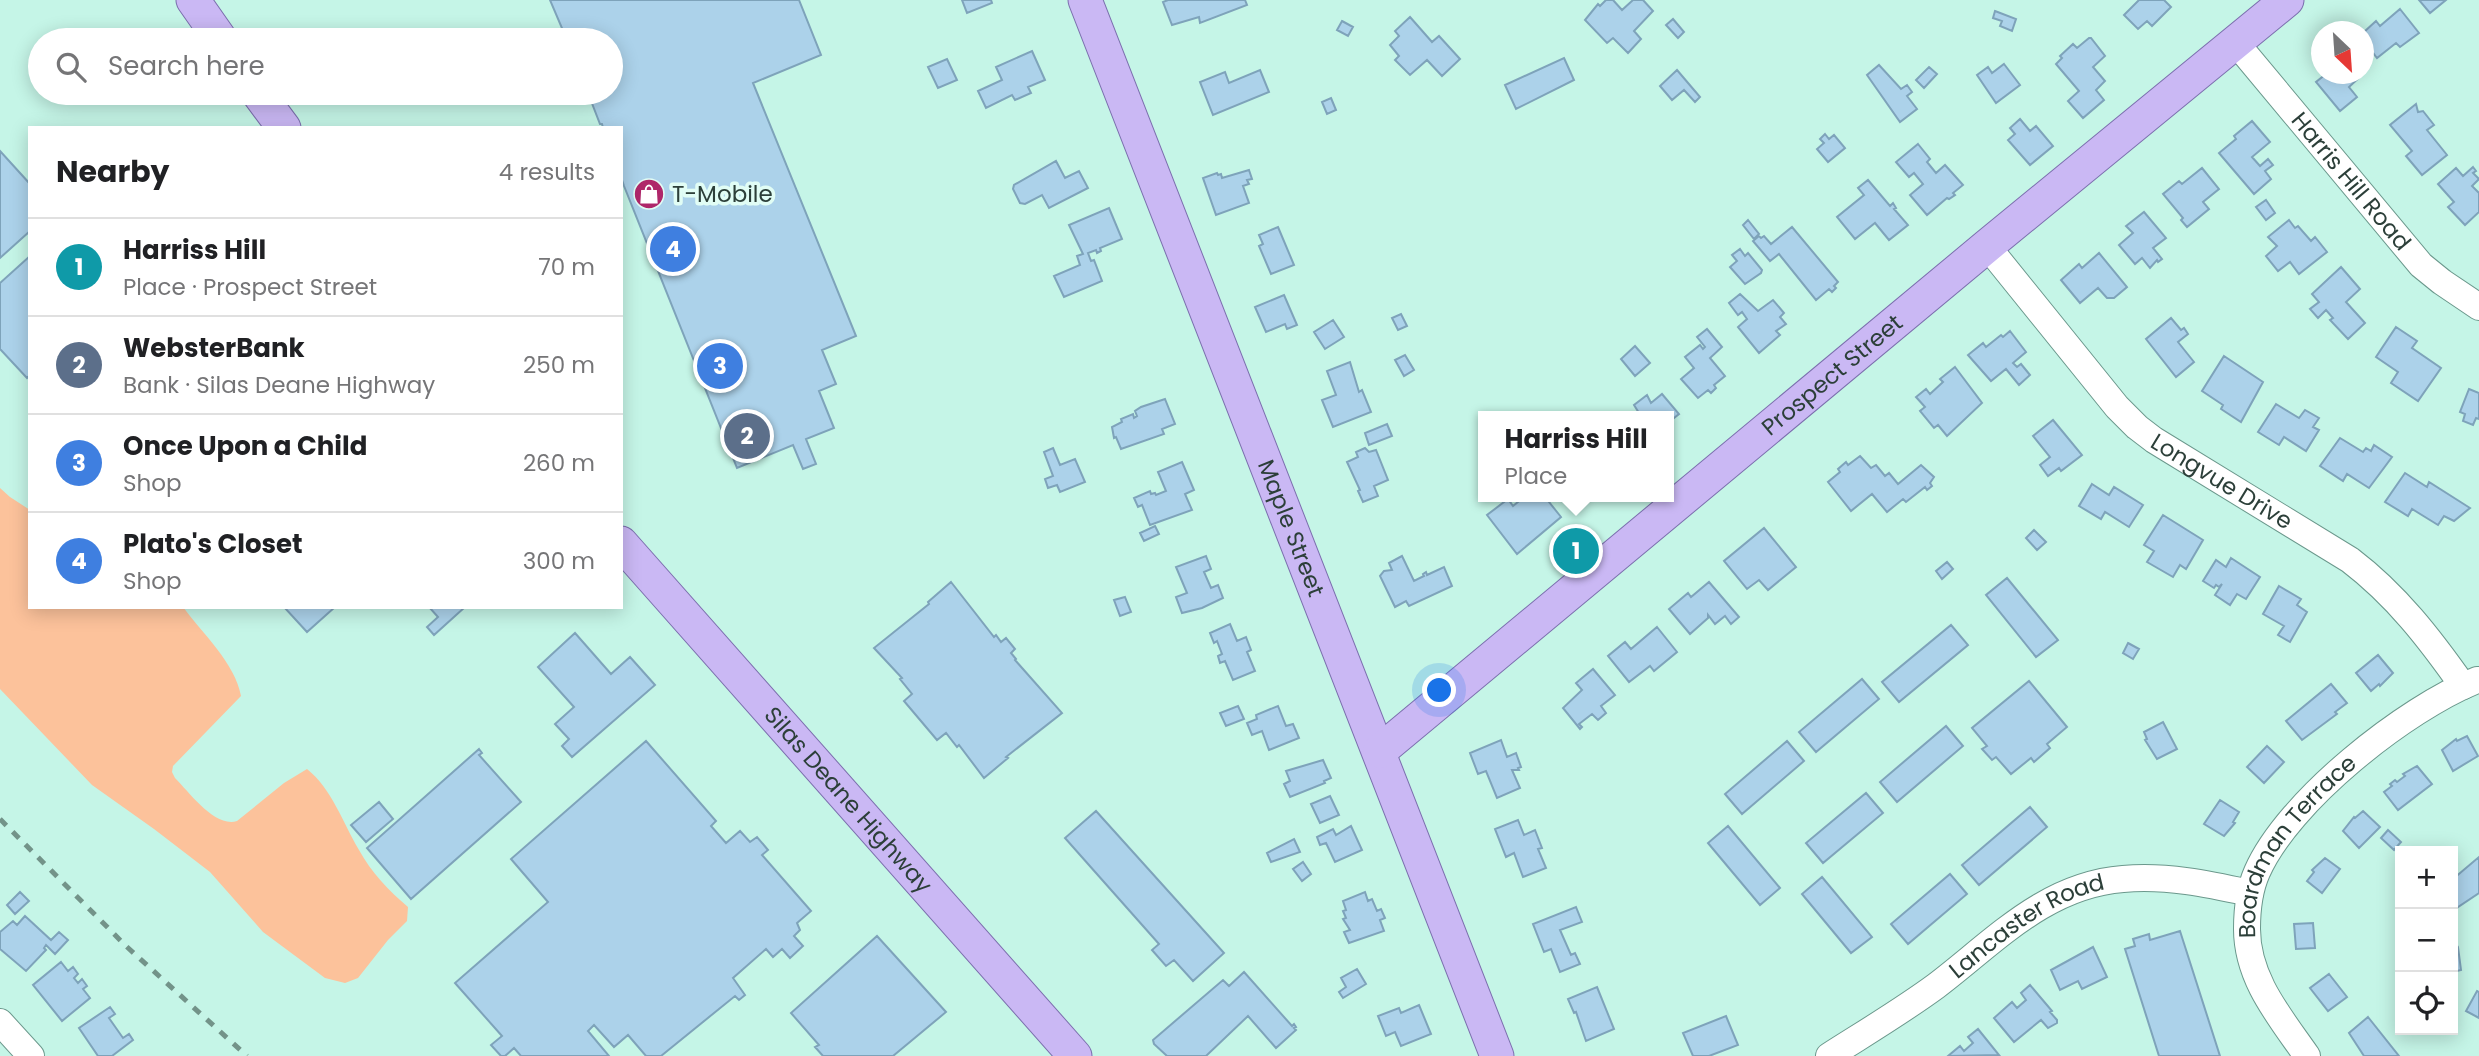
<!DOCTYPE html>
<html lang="en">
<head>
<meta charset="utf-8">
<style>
	body { margin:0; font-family:Poppins,sans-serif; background:#f6f6f6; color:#202124 }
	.controls { position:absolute; right:21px; bottom:21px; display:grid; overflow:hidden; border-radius:0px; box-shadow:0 4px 18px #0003 }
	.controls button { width:63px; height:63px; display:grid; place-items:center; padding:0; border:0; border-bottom:2px solid #e0e0e0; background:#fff; color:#202124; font:35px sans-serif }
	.compass { position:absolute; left:2311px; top:21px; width:63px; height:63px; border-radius:50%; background:#fff; box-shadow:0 4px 18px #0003; rotate:155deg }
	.you { position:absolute; left:1440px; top:691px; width:24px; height:24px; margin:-18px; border:5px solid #fff; border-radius:50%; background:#1a73e8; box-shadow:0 0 0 10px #1a73e833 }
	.badge { display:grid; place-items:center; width:46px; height:46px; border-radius:50%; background:#af276a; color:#fff; font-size:23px; font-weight:700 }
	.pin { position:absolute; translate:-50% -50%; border:4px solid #fff; box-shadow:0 2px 7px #0006 }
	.popup { position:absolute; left:1478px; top:411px; width:196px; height:91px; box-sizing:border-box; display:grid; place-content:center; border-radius:0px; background:#fff; filter:drop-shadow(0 2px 5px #0005); font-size:23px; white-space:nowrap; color:#757577 }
	.popup b { font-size:26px; color:#202124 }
	.popup::after { content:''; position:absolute; left:50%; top:100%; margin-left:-14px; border:14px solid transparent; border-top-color:#fff }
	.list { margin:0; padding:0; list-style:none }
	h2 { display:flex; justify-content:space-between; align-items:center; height:91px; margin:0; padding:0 28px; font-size:30px }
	h2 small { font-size:23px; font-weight:400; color:#757577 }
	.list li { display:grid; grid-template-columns:46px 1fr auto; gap:21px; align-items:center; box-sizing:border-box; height:98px; padding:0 28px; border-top:2px solid #e0e0e0 }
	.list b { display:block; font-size:26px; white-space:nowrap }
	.list p { margin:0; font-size:23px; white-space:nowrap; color:#757577 }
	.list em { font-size:23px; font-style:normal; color:#757577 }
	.icon { flex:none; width:38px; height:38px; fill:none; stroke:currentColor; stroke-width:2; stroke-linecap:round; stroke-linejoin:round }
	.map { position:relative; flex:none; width:2479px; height:1056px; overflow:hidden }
	.search { position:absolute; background:#fff; box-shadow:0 4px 18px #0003; left:28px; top:28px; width:595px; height:77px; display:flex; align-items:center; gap:18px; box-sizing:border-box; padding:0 24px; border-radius:38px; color:#757577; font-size:26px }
	.panel { position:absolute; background:#fff; box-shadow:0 4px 18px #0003; left:28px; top:126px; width:595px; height:483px; border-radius:0px }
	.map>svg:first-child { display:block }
	.green { fill:#fcc29b }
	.building { fill:#acd2ea; stroke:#7ea3ba; stroke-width:2 }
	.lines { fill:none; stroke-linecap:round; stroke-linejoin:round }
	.minor-casing { stroke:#6b988c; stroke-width:28 }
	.major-casing { stroke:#7b6fad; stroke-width:35 }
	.minor { stroke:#fff; stroke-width:26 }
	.major { stroke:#cab8f4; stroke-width:33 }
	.rail { stroke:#739389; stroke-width:5; stroke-dasharray:9 9; stroke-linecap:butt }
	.labels { text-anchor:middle; stroke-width:7; stroke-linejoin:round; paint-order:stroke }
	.street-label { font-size:23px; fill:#2c3f39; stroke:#e1fdf5 }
	.poi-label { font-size:23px; fill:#2c3f39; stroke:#e1fdf5; text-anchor:start }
</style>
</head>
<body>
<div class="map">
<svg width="2479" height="1056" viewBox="0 0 2479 1056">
	<rect width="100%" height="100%" fill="#c5f5e7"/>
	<path class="green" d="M0,488l10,9 20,13v97h153c20,27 52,56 58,89l-68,70 -1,6 3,6c15,15 40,50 62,43l47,-38 23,-14c25,20 36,54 52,81 12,22 30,41 49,57l-1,14 -19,19 -30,38 -13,5 -20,-5 -62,-46 -53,-60 -56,-43 -62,-44 -92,-96z"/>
	<path class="building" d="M550,0h249l22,55 -68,28 103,253 -34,14 14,34 -17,7 15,37 -28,11 10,25 -13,5 -10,-24 -56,23 -113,-282 -3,-9v-49h-18l-1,-4h-2l-12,-31h23v-53h-44z
		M962,0h29l1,3 -25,10z
		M1168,0h77l2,5 -47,18 -1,-6 -27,8 -9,-23z
		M1606,0h7l9,10 11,-10h10l10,11 -19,20 7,8 -13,14 -15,-15 -6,5 -22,-23 13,-16 2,2z
		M2139,0h25l7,7 -19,19 -5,-5 -9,8 -14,-14z
		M2419,0h27l-16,13z
		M2400,9l19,24 -19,14 -4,-4 -19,15 -13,-17v-9l12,-11 4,5z
		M1995,11l21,8 -4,12 -12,-5 2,-5 -9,-3z
		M1410,17l22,25 7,-6 21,23 -18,17 -15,-16 -17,15 -15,-15 4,-4 -9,-11 9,-9 -4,-5z
		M1673,19l11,13 -6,6 -12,-13z
		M1342,21l11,6 -5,9 -11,-6z
		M2089,38h2l14,18 -12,11 12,14 -9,9 8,10 -21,18 -15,-17 11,-10 -23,-27 6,-6 -2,-2 13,-12 4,4z
		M1032,51l13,29 -17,7 3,6 -16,7 -3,-5 -26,13 -8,-17 24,-11 -6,-13z
		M1564,58l10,22 -58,29 -11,-24z
		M947,59l10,21 -19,8 -10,-21z
		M2004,64l16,21 -24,18 -19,-28 11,-8 4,6z
		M1879,65l22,24 6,-4 5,7 -5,4 10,13 -17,13 -33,-47z
		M1929,67l8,7 -13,14 -8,-8z
		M1260,70l9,22 -56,23 -13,-33 25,-10 4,11z
		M1677,70l23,27 -5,5 -11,-12 -12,10 -12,-14z
		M2326,74l36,1 -13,12 8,10 -17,14 -24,-29z
		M1331,98l5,12 -9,4 -5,-12z
		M2416,104l2,8 5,-1 11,14 -7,5 20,25 -25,20 -16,-19 6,-5 -22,-26z
		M2020,119l10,12 6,-5 17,20 -23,19 -22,-25 7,-6 -5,-6z
		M2252,121l18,21 -18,15 8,9 8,-7 5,6 -8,6 6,8 -17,15 -35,-41 17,-14 -2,-3z
		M1825,134l4,5 5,-4 11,13 -17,14 -11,-13 7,-6 -4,-4z
		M1918,144l12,15 -3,3 9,11 9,-8 18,20 -10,8 2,2 -6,4 -2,-1 -20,17 -17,-20 13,-11 -9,-11 -5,4 -13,-15z
		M0,151l30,33v47l-30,27z
		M1056,161l9,17 14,-7 9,17 -39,20 -7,-13 -17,9 -5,-1 -7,-14 1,-4z
		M2473,167l3,4 -3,2 6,6 -7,7 7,7v19l-14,13 -17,-18 6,-5 -16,-18 18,-16 7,8z
		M2202,168l17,21 -16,13 6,7 -22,18 -6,-7 2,-2 -20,-24 16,-13 3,3z
		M1249,170l3,9 -5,1 2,4 -6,2 6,17 -33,12 -13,-37 14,-5 1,2 3,-1 1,4z
		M1868,180l22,26 3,-3 3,5 -2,1 14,16 -19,15 -14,-17 -20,16 -18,-22 27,-22 -6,-7z
		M2266,200l9,13 -9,7 -10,-13z
		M1109,208l13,31 -22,9 1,3 -4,2 -1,-3 -8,3 3,8 3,-1 8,21 -38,16 -10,-21 26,-11 -3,-9 6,-2 -14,-29z
		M2144,212l22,26 -13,10 9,11 -4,3 -1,-2 -7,8 -8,-10 -7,6 -16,-19 14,-12 -7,-7z
		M1748,220l11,14 -5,5 -11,-14z
		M2289,220l6,8 3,-2 13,15 4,-4 12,15 -28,22 -9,-12 -12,9 -12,-15 11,-10 -9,-9z
		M1278,227l16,38 -23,9 -12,-28 4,-2 -4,-9z
		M1792,227l46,55 -4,4 2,2 -4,4 -3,-3 -13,11 -37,-46 -9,7 -17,-20 6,-5 2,2 3,-2 7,8z
		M1740,249l5,7 3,-3 14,17 -1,3 -16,11 -15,-17 7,-6 -5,-6z
		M2099,253l28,34 -13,11h-7l-9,-10 -18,15 -19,-23 18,-16 3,4z
		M30,256v119l-3,3 -27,-29v-66z
		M2341,267l19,22 -14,13 19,21 -17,16 -18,-19 3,-2 -7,-8 -8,8 -8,-9 9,-7 -7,-8z
		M1740,294l18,17 15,-11 11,13 -4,4 6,7 -10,7 4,4 -21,18 -21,-26 9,-8 -5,-7 -4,3 -9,-12z
		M1284,295l13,30 -10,4 -2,-5 -19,8 -11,-25z
		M1401,314l6,12 -9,4 -6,-12z
		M2171,318l10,12 3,-2 4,6 -10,8 16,20 -18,15 -30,-38z
		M1333,320l11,17 -19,12 -11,-17z
		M2396,327l21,14 -5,7 29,20 -23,33 -27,-18 7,-11 -22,-15z
		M1707,329l15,18 -12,11 15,18 -11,9 2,3 -5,5 -3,-3 -10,8 -17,-19 13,-11 -9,-11 15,-12 3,4 2,-2 -8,-10z
		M2010,331l16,21 -13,11 4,4 4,-3 9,11 -11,10 -13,-16 -15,12 -23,-26 15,-12 3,4 15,-12 2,2z
		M1635,346l15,17 -15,13 -14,-17z
		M1405,355l9,15 -10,6 -9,-16z
		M2224,356l39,26 -22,40 -20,-13 2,-4 -21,-14z
		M1350,362l9,30 3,-2 9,22 -38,15 -11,-27 14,-5 -9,-24z
		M1955,367l27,36 -35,33 -9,-11 -4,3 -14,-17 5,-4 -9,-10 10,-8 4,5 13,-12 -3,-3z
		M2469,389l10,4v26l-3,-1 -3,7 -10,-4 2,-7 -5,-2z
		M1662,394l17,20 -10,8v-6h-34l4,-3 -5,-8 13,-10 4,8z
		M1165,399l10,25 -13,5 2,5 -43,15 -5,-12 -2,1 -2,-11 10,-5 -1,-3 12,-5 1,4 3,-2 -2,-5 6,-4z
		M2276,404l23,14 6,-8 14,8 -6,9 6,3 -13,21 -22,-14 -5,8 -21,-13z
		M2053,420l29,35 -21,16 -2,-3 -11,8 -8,-11 10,-8 -17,-21z
		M1387,424l5,12 -23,9 -4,-12z
		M2340,438l23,14 3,-4 5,3 3,-6 18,12 -23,31 -22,-14 -4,7 -23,-15z
		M1053,448l7,17 15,-6 10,23 -25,10 -3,-7 -9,3 -3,-9 8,-3 -9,-24z
		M1365,448l4,4 7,-2 12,30 -14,6 4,10 -15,6 -5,-11 2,-1 -13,-28 11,-5 -2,-5z
		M1860,456l11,12 5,-3 9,11 4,-3 9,11 23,-19 13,12 -4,6 2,3 -5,4 -2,-3 -19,15 -3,-3 -16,13 -15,-18 -21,17 -23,-29 12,-10 -2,-3 8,-7 2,3z
		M1182,462l12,28 -9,4 7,16 -42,15 -8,-20 -4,2 -4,-9 16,-7 1,3 4,-1 1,2 10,-4 -8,-19z
		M2405,473l22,14 2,-5 41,26 -16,13 -10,-5 -6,9 -26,-16 -4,7 -23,-14z
		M2092,484l17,11 5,-8 29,18 -14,22 -24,-15 -4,7 -22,-13z
		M1524,497h21l16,20 -44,37 -30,-39 21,-16 5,7z
		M2163,515l40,25 -17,29 -6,-4 -7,12 -26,-15 7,-11 -10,-6z
		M1155,526l4,8 -15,7 -4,-8z
		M1764,528l32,39 -28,23 -9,-10 -12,9 -23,-28z
		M2034,530l12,12 -9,8 -11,-12z
		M1206,556l5,13 -7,3 7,16 7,-3 5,13 -21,10 -20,5 -6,-16 11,-4 -11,-26z
		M1402,556l12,25 10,-5 -1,-2 3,-2 1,3 17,-8 8,19 -43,20 -3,-5 -11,6 -15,-31 4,-5 8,-1 -3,-7z
		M2231,558l29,19 -14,22 -9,-5 -7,11 -15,-10 7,-11 -3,3 -3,-2 -2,3 -11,-7 13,-21 10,7z
		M1947,562l6,7 -11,10 -6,-8z
		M2007,578l51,62 -22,17 -50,-62z
		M951,582l43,55 2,-2 5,7 5,-4 9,11 -4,4 5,6 -1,1 47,53 -56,44 2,1 -24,20 -25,-33 -2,2 -11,-14 -9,7 -33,-39 8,-7 -12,-15 2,-1 -28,-30 55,-44 -1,-2z
		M1709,582l30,35 -8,7 -6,-8 -10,8 -7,-9v3l-18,16 -21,-25 19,-16 3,4z
		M2279,586l22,13 -4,6 10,7 -17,30 -12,-7 6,-9 -21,-12z
		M1125,597l6,15 -11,4 -6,-16z
		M284,607h51l-28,25z
		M429,607h36l-31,28 -7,-8 11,-10z
		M1230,624l7,17 9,-4 5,13 -4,2 8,19 -22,9 -8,-19 -5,2 -2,-7 4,-2 -5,-13 -3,2 -4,-10z
		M1951,625l17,20 -69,57 -17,-20z
		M1657,627l20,25 -23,19 -4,-5 -21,16 -21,-26 17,-14 6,7z
		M575,633l36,41 19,-17 25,28 -83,72 -10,-11 7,-7 -14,-15 19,-17 -36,-40z
		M2128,643l11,6 -6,10 -10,-6z
		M2378,655l15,18 -13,13 -1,-2 -8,7 -15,-18z
		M1593,669l22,26 -14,11 5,7 -8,7 -6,-6 -13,10 3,3 -2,2 -17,-21 19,-18 -6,-7z
		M1862,679l17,20 -63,53 -17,-20z
		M2029,681l38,46 -20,17 3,4 -16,14 -3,-4 -20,16 -15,-17 -4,3 -10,-11 5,-3 -15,-18z
		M2331,684l16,19 -12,9 2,2 -35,26 -16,-19z
		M1238,706l6,13 -18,7 -6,-13z
		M1278,706l8,20 7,-2 6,14 -30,12 -7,-19 -10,4 -5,-12 10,-4 -1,-4z
		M2163,722l14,27 -20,10 -12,-19 2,-1 -3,-7z
		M1946,726l17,20 -66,56 -17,-20z
		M2467,736l11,20 -25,15 -11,-21 14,-11 1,2z
		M1501,740l6,17 9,-4 5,14 -3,1 1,2h-7l8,18 -23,10 -11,-27 -8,3 -8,-21z
		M646,741l70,80 -5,5 15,17 14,-12 10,11 7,-5 11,13 -6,5 49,56 -14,12 3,7 -6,6 9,10 -13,12 -8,-9 -9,8 -7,-8 -33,29 12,17 -6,5 -4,-4 -74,60h-15l-18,-21 -14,12 -20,-22 -6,6 21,25h-88l-7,-8 -9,8h-4l-10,-11 11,-9 -47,-53 93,-81 -37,-43z
		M1787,741l17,20 -62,53 -17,-20z
		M2267,746l17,16 -20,21 -17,-16z
		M479,749l3,4 -3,2 42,47 -110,97 -44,-51z
		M1323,760l8,18 -7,3 1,2 -35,14 -6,-13 6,-3 -4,-10z
		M2417,766l15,18 -34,26 -14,-18 8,-6 -2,-2 5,-4 2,2 8,-6 -2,-2z
		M1866,793l17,20 -60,50 -17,-20z
		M1330,796l9,19 -19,8 -9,-19z
		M2220,800l19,12 -6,10 2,1 -11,13 -20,-12z
		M379,802l14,17 -27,23 -15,-17z
		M2030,807l17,20 -68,58 -17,-20z
		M1096,811l128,142 -31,28 -19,-21 -8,6 -14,-16 7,-6 -94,-106z
		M2363,811l17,16 -21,21 -16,-17 11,-14 1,1z
		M1518,820l6,15 11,-5 7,18 -4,1 8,19 -23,9 -9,-24 -8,4 -11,-28z
		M1351,826l11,24 -27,12 -9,-19 -6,2 -3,-8 16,-8 3,6z
		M1728,826l52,62 -20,17 -52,-62z
		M2388,830l13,12 -7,8 -13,-12z
		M1294,839l6,13 -29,10 -4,-9z
		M2479,857v36l-24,16 -2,-3v-27z
		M2325,858l15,11 -18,24 -15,-12 7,-9 -2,-2z
		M1303,862l8,12 -9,7 -9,-12z
		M1950,874l17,20 -59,50 -17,-20z
		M1822,877l50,60 -21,16 -49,-59z
		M20,892l9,9 -14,13 -8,-9z
		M1365,892l3,9 4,-2 5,12 4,-2 4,9 -5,2 4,11 -35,12 -5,-11 6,-2 -7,-11 3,-1 -3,-7 3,-1 -3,-9z
		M1576,907l6,15 -22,8 11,25 4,-2 5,11 -20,8 -9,-23 -7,3 -11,-28z
		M25,916l26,24 8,-8 9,8 -13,14 -9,-9 -2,3 2,2 -20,21 -26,-22v-17l13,-11 4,4z
		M2313,923l2,25 -19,1 -2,-25z
		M2180,931l40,125h-61l-34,-107 10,-3 -2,-7 16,-5 1,6z
		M877,936l69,76 -53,44h-70l-8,-9 4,-2 -28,-32z
		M2453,939l5,8 3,23 -8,2z
		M2093,947l14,30 -25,12 -4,-8 -18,9 -9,-20z
		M61,962l7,9 5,-4 5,7 -4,4 4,5 4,-4 5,7 -4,3 7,9 -28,23 -29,-36z
		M1357,969l9,15 -23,14 -4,-6 7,-5 -5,-9z
		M1244,972l48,54 2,-2 2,3 -2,1 2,2 -20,18 -28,-32 -42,40h-39l-13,-12 -1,-4 70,-60 6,6z
		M2329,974l18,23 -19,14 -18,-23z
		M2030,985l22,26 -2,1 7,8v3l-9,5 -7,-8 -27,22 -20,-24 18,-16 5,6 9,-8 -5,-7z
		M1597,987l17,42 -28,12 -10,-29 -2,1 -6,-14z
		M2477,991l2,1v26l-13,-7z
		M1419,1005l12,29 -30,12 -6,-14 -9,4 -8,-20 21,-8 2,5z
		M110,1007l5,7 -6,4 14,20 6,-4 4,6 -21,16h-14l-19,-28z
		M1726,1016l12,29 -29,11h-16l-10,-23z
		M2368,1017l31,39h-35l-15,-23z
		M1978,1029l21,26 -51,1 12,-10 4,5 9,-8 -5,-6z"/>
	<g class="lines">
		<g class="minor-casing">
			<g id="minor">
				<path id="s1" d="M2236,43l185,222 21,17 37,25"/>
				<path id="s2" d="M1987,246l130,161 20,20 17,13 196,120c46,35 80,79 113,126"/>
				<path d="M0,1022l31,34"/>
				<path id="s3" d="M1829,1056c36,-23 73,-45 107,-70 58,-44 109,-101 187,-107 43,-4 85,5 127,14"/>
				<path id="s4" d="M2307,1056c-27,-39 -60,-77 -60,-127 0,-19 2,-39 10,-57 31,-71 149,-164 220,-192"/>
			</g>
		</g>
		<g class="major-casing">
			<g id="major">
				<path d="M193,0l28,40"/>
				<path id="s5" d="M1085,0l412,1056"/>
				<path d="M258,93l26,35"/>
				<path id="s6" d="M621,543l454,513"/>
				<path id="s7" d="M1380,751l607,-505 300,-246"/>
			</g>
		</g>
		<use href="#minor" class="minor"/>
		<use href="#major" class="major"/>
		<path class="rail" d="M0,819l126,127 121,110"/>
	</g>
	<defs>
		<g id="shop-disc" transform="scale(1.575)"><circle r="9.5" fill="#af276a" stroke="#e1fdf5"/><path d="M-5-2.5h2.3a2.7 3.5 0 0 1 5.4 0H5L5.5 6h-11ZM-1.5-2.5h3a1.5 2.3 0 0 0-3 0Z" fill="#fff"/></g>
	</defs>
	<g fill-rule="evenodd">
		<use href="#shop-disc" x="649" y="194"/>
	</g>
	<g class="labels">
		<g class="street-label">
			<text dy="8" stroke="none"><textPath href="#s1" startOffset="180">Harris Hill Road</textPath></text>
			<text dy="8" stroke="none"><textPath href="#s7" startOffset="588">Prospect Street</textPath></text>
			<text dy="8" stroke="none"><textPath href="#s2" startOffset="336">Longvue Drive</textPath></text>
			<text dy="8" stroke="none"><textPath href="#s5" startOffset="567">Maple Street</textPath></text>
			<text dy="8" stroke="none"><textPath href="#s6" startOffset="343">Silas Deane Highway</textPath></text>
			<text dy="8" stroke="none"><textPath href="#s4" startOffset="242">Boardman Terrace</textPath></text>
			<text dy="8" stroke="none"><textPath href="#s3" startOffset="238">Lancaster Road</textPath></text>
		</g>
		<g class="poi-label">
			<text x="672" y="202">T-Mobile</text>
		</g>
	</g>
</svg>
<div class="controls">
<button>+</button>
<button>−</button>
<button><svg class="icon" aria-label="locate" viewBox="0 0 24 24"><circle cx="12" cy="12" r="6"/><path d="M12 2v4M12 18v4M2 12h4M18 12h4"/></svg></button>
</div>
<svg class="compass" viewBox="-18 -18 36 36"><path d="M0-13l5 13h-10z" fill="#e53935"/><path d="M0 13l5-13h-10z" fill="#757577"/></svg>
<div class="you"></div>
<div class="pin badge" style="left:1576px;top:551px;background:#0f9aa8">1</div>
<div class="popup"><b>Harriss Hill</b>Place</div>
<div class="pin badge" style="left:747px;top:436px;background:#5c6f8a">2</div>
<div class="pin badge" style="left:720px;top:366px;background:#3f7fe0">3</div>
<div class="pin badge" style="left:673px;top:249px;background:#3f7fe0">4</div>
<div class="search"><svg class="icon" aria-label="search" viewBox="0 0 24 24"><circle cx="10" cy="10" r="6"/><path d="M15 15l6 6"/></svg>Search here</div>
<section class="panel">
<h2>Nearby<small>4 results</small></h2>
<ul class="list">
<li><span class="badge" style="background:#0f9aa8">1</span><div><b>Harriss Hill</b><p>Place · Prospect Street</p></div><em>70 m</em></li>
<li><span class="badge" style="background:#5c6f8a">2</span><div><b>WebsterBank</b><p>Bank · Silas Deane Highway</p></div><em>250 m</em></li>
<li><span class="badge" style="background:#3f7fe0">3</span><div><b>Once Upon a Child</b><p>Shop</p></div><em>260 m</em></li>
<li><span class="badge" style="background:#3f7fe0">4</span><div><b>Plato's Closet</b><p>Shop</p></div><em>300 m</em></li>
</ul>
</section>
</div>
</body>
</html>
